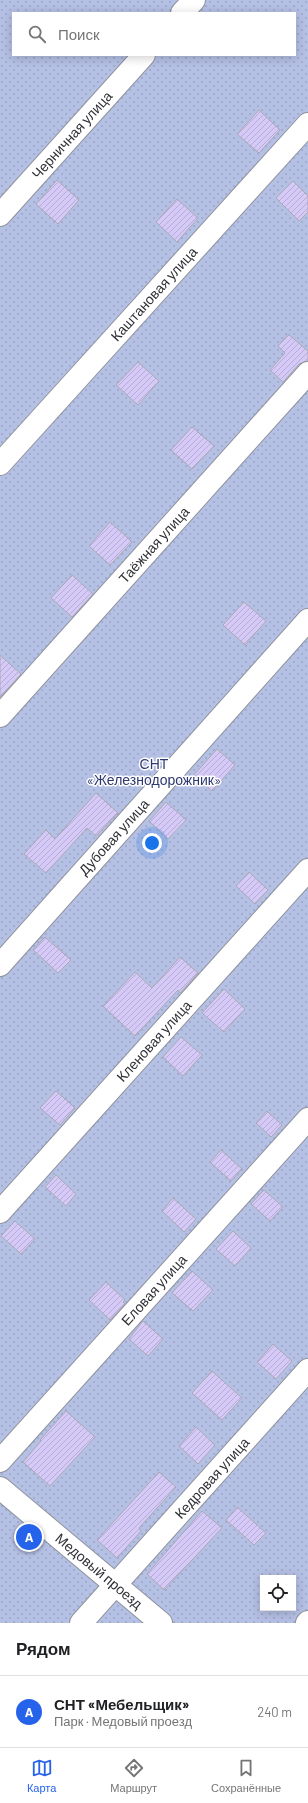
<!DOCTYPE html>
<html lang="ru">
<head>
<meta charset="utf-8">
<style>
	body { margin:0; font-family:Barlow,sans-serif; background:#f6f6f6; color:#202124 }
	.controls { position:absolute; right:12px; bottom:12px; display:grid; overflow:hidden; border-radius:0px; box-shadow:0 2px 10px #0003 }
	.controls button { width:36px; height:36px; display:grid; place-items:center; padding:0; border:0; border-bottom:1px solid #e0e0e0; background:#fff; color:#202124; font:20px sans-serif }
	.you { position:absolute; left:152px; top:843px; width:14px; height:14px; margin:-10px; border:3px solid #fff; border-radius:50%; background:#1a73e8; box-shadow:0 0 0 6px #1a73e833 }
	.badge { display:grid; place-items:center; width:26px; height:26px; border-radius:50%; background:#2563eb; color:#fff; font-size:13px; font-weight:700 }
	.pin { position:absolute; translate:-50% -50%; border:2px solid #fff; box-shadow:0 1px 4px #0006 }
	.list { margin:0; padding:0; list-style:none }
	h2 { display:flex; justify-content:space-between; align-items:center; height:52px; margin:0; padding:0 16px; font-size:17px }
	h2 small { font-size:13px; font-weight:400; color:#757577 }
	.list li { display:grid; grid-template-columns:26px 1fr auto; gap:12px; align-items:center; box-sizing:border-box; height:72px; padding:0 16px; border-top:1px solid #e0e0e0 }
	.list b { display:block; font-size:15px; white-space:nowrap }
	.list p { margin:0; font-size:13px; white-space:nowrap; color:#757577 }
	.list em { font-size:13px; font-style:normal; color:#757577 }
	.icon { flex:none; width:22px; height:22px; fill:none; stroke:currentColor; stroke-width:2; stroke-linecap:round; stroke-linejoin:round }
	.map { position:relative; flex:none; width:308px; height:1623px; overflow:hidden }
	.search { position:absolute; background:#fff; box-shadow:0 2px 10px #0003; left:12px; right:12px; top:12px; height:44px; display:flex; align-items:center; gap:10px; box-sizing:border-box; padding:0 14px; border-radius:0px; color:#757577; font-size:15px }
	.sheet { height:124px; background:#fff }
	nav { display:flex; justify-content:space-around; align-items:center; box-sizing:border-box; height:56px; border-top:1px solid #e0e0e0; background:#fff; font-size:11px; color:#757577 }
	nav a { display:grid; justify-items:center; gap:2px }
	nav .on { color:#2563eb }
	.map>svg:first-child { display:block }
	.garden { fill:url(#garden-dots); fill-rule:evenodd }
	.building { fill:url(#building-hatch); stroke:#aba8b4 }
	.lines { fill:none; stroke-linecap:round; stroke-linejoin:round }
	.minor-casing { stroke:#8f939d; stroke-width:24 }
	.minor { stroke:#fff; stroke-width:22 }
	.labels { text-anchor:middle; stroke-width:3; stroke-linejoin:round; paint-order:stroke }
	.street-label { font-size:14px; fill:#2e2f34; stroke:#fff }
	.park-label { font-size:14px; fill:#2e3970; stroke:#fff }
</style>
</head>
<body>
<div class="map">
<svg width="308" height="1623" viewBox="0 0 308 1623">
	<defs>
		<pattern id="garden-dots" width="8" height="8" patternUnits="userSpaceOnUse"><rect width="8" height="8" fill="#b5c0e5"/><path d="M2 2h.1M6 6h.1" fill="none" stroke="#9ca5c5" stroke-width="1.8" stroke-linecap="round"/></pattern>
		<pattern id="building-hatch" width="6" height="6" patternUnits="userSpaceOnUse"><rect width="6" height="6" fill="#d5c9f7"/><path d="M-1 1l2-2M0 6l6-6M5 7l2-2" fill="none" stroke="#b7add4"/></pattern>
	</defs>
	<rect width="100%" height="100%" fill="#ecf0fb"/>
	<path class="garden" d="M0,0h308v1623h-308zM13,13h282v42h-282zM263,1578h30v30h-30z"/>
	<path class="building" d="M259,110l21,20 -21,23 -22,-19z
		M57,180l22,20 -21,24 -22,-20z
		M293,181l15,15v16l-9,9 -23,-23z
		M177,199l21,19 -21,24 -21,-20z
		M288,334l20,17v10l-9,3 -16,18 -13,-12 15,-17 -7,-7z
		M138,362l21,19 -21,24 -22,-20z
		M192,427l22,19 -22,23 -21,-19z
		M110,522l22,20 -22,23 -21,-19z
		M72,575l21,19 -21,23 -21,-19z
		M244,602l22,19 -21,24 -22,-20z
		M0,655l21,19 -21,23z
		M217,749l18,16 -23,26 -18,-16z
		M96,793l22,20 -22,23 -9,-8 -41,45 -22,-19 22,-24 9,9z
		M166,802l20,18 -18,19 -19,-18z
		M249,872l19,18 -13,14 -19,-18z
		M45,937l26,23 -13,13 -25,-23z
		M180,957l18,16 -18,20 -2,-3 -43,46 -32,-30 32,-34 17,16z
		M224,989l21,20 -21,23 -22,-19z
		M181,1037l21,18 -19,21 -20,-19z
		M56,1091l19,17 -15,17 -20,-17z
		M267,1111l15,14 -11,12 -15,-14z
		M221,1150l21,19 -11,12 -21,-19z
		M56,1175l20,19 -10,12 -21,-19z
		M264,1190l19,17 -13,14 -19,-17z
		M173,1198l23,21 -12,13 -22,-21z
		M15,1221l20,18 -14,15 -20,-18z
		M233,1231l18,17 -16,18 -19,-17z
		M192,1271l21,19 -20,21 -21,-18z
		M106,1282l19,18 -2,2 2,2 -15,16 -21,-20z
		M143,1321l20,18 -15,17 -19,-17z
		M273,1344l19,17 -16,18 -19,-17z
		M212,1371l30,27 -20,22 -30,-27z
		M66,1411l29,26 -45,49 -27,-24 18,-21 -1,-1z
		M196,1427l19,18 -17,19 -19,-18z
		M159,1472l17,15 -37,41 2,3 -24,27 -20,-18z
		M237,1507l29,26 -12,12 -28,-25z
		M202,1511l20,17 -58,62 -17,-16z"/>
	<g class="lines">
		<g class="minor-casing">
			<path id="minor" d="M182,13l12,-13
				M0,215l144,-160
				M0,464l308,-340
				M0,716l308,-343
				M0,965l308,-345
				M0,1212l308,-342
				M0,1461l308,-342
				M0,1488l161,135
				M81,1623l227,-253
				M307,1623l1,-1"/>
		</g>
		<use href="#minor" class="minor"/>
	</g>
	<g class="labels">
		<g class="street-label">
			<text transform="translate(72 135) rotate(-48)" y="5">Черничная улица</text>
			<text transform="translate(154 294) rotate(-48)" y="5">Каштановая улица</text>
			<text transform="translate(154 545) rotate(-48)" y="5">Таёжная улица</text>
			<text transform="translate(114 837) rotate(-48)" y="5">Дубовая улица</text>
			<text transform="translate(154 1041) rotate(-48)" y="5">Кленовая улица</text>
			<text transform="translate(154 1290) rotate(-48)" y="5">Еловая улица</text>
			<text transform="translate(212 1478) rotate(-48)" y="5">Кедровая улица</text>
			<text transform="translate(99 1571) rotate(40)" y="5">Медовый проезд</text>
		</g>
		<g class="park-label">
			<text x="154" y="769">СНТ<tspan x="154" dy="16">«Железнодорожник»</tspan></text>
		</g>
	</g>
</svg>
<div class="controls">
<button><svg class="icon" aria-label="locate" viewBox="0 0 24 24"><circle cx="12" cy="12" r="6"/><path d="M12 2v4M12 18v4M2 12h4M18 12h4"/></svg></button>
</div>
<div class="you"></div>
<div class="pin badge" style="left:29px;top:1537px">A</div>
<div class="search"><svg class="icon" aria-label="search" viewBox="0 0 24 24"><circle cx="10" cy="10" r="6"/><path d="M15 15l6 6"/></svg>Поиск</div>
</div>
<section class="sheet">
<h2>Рядом<small></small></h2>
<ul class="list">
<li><span class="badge">A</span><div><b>СНТ «Мебельщик»</b><p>Парк · Медовый проезд</p></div><em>240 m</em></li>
</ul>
</section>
<nav>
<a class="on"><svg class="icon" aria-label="map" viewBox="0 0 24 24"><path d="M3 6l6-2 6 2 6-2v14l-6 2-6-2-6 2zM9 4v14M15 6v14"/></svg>Карта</a>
<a><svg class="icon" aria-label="directions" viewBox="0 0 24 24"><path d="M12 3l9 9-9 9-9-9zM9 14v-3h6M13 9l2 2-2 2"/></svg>Маршрут</a>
<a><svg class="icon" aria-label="saved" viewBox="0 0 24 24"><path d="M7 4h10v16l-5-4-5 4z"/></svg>Сохранённые</a>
</nav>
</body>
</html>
